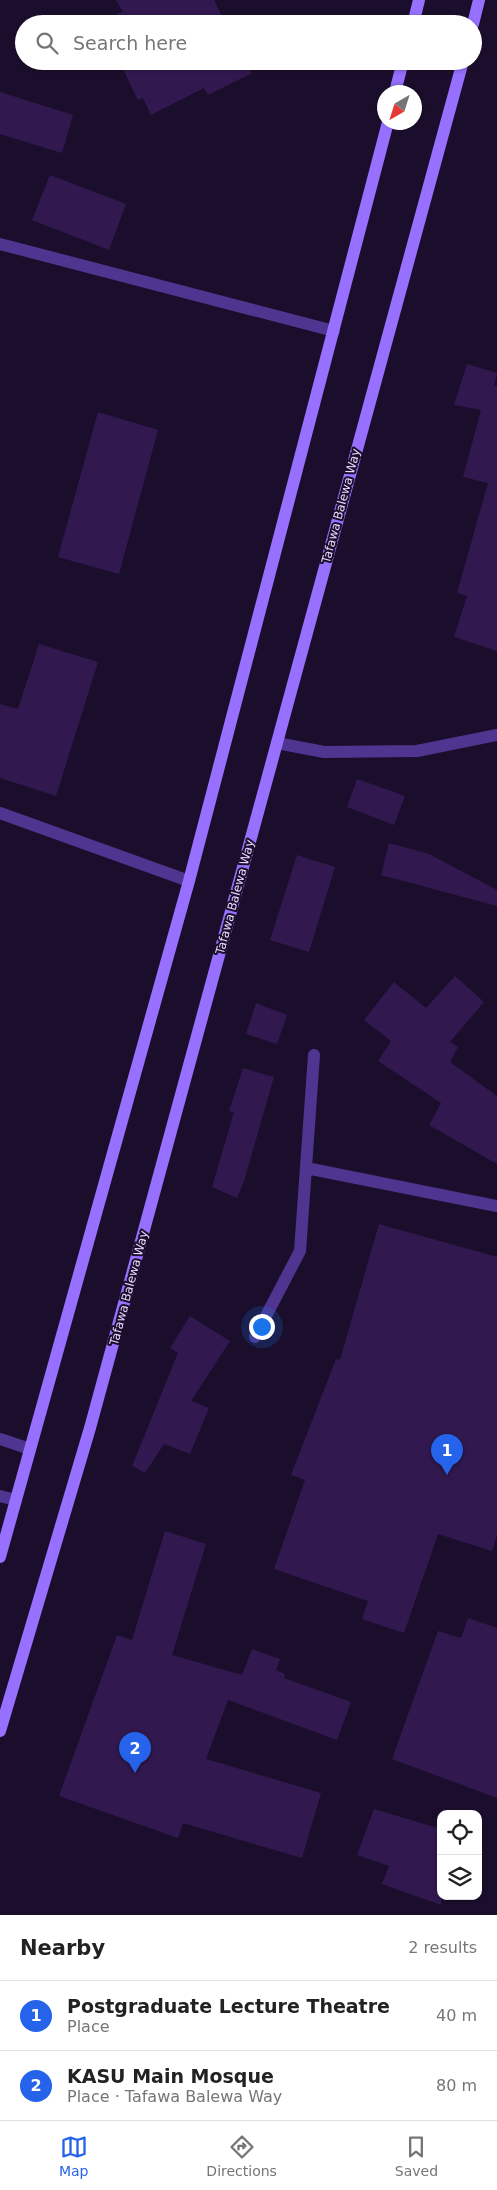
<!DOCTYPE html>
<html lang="en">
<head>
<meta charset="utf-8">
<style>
	body { margin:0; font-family:"DejaVu Sans",sans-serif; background:#f6f6f6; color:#222 }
	.controls { position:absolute; right:15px; bottom:15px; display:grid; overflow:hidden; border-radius:10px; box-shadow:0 1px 4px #0004 }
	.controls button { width:45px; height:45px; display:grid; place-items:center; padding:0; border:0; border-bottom:1px solid #e0e0e0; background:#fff; color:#222; font:25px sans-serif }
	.compass { position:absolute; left:377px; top:85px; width:45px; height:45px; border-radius:50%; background:#fff; box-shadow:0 1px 4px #0004; rotate:219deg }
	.you { position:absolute; left:261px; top:1326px; width:18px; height:18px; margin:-12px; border:4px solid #fff; border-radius:50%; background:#1a73e8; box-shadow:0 0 0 8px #1a73e833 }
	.badge { display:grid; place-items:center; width:32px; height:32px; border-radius:50%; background:#2563eb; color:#fff; font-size:16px; font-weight:700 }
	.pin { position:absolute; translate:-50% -41px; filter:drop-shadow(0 1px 2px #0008) }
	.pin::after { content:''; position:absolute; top:26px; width:18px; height:15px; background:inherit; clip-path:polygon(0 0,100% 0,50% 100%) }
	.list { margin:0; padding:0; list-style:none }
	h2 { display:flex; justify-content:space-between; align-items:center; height:65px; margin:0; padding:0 20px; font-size:21px }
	h2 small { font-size:16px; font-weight:400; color:#767676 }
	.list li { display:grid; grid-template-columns:32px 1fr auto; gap:15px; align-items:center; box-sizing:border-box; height:70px; padding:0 20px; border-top:1px solid #e0e0e0 }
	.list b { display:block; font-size:19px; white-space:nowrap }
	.list p { margin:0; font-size:16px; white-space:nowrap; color:#767676 }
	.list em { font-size:16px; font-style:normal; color:#767676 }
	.icon { flex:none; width:28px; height:28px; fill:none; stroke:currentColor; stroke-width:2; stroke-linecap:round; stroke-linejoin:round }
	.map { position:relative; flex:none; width:497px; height:1915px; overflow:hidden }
	.search { position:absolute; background:#fff; box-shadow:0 1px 4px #0004; left:15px; right:15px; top:15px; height:55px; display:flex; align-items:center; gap:12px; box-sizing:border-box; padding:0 18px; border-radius:28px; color:#767676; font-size:19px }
	.sheet { height:205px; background:#fff }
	nav { display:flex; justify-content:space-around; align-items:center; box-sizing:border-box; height:70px; border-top:1px solid #e0e0e0; background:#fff; font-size:14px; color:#767676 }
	nav a { display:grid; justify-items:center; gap:2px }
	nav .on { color:#2563eb }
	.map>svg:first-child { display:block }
	.building { fill:#31194f }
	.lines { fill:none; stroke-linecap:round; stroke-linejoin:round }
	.service { stroke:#4f358f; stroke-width:12 }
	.minor { stroke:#4f358f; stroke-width:12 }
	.secondary { stroke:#9770ff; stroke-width:12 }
	.labels { text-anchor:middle; stroke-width:4; stroke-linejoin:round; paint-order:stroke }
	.street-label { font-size:12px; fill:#e7d9ff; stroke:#1b0e2c }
</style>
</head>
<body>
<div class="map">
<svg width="497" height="1915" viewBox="0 0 497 1915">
	<rect width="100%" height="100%" fill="#1b0e2c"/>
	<path class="building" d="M116,0h98l12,24h-105l-4,-10 6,-2z
		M119,61h126l7,12 -44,22 -4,-7 -53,27 -8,-17 -5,2z
		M0,92l73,23 -11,38 -62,-19z
		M50,175l76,29 -17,46 -77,-30z
		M467,364l30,9 -3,13h3v265l-43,-14 13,-41 -10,-3 31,-110 -25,-6 18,-67 -27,-5z
		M98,412l60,18 -39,144 -61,-17z
		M39,644l59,18 -42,134 -56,-18v-74l18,5z
		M357,779l48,17 -11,29 -47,-18z
		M389,843l40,11 68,36v16l-116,-31z
		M297,855l38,12 -26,85 -39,-12z
		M455,976l29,26 -34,40 8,5 -8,15 47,34v68l-68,-39 12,-22 -63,-42 13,-20 -27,-21 30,-38 32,26z
		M256,1003l31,12 -10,29 -31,-10z
		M243,1068l31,9 -30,104 -7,17 -25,-11 22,-75 -5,-1z
		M379,1224l118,33v278l-5,16 -54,-17 -34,99 -42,-14 6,-18 -94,-32 31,-89 -14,-5 45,-116 4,1z
		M190,1316l40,25 -39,60 18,7 -19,46 -26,-10 -19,29 -13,-7 46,-113 -8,-5z
		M165,1531l41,13 -34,111 70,20 10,-26 28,10 -4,11 9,4 -1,4 67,24 -14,38 -109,-40 -22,59 115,34 -19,65 -119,-35 -5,15 -119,-42 58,-161 15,5z
		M468,1618l29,10v170l-105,-39 46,-128 23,7z
		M374,1809l67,20v76l-59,-21 7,-18 -32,-11z"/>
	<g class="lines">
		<path class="service" d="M0,244l334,87
			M277,743l47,9 93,-1 80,-16
			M306,1168l191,38
			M255,1337l45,-86 14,-196"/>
		<path class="minor" d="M0,813l189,68
			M0,1439l30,10
			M0,1496l16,4"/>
		<path class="secondary" d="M413,24l6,-24
			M473,24l6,-24
			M395,92l8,-31
			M0,1557l189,-676 199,-759
			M0,1731l90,-303 373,-1367"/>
	</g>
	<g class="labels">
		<g class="street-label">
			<text transform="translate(341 506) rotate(-75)" y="4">Tafawa Balewa Way</text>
			<text transform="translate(235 897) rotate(-75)" y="4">Tafawa Balewa Way</text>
			<text transform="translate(129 1288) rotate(-75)" y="4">Tafawa Balewa Way</text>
		</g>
	</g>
</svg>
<div class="controls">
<button><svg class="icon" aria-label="locate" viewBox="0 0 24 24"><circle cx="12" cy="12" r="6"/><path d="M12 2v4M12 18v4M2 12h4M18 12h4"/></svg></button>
<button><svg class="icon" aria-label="layers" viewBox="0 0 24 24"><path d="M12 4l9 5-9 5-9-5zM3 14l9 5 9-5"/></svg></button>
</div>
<svg class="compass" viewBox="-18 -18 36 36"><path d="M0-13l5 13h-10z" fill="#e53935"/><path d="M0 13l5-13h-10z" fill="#767676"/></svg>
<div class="you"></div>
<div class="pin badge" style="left:447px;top:1475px">1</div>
<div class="pin badge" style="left:135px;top:1773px">2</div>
<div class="search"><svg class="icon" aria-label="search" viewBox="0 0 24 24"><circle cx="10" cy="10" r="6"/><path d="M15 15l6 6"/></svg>Search here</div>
</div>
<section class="sheet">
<h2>Nearby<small>2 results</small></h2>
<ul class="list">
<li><span class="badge">1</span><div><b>Postgraduate Lecture Theatre</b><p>Place</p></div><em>40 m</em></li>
<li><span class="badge">2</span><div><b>KASU Main Mosque</b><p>Place · Tafawa Balewa Way</p></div><em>80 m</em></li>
</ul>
</section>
<nav>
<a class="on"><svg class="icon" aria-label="map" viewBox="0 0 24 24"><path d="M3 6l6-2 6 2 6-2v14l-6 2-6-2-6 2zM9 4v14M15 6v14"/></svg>Map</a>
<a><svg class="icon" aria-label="directions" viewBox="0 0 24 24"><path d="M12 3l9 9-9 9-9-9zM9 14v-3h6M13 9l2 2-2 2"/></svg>Directions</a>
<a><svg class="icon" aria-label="saved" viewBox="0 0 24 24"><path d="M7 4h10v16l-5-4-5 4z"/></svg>Saved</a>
</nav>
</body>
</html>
